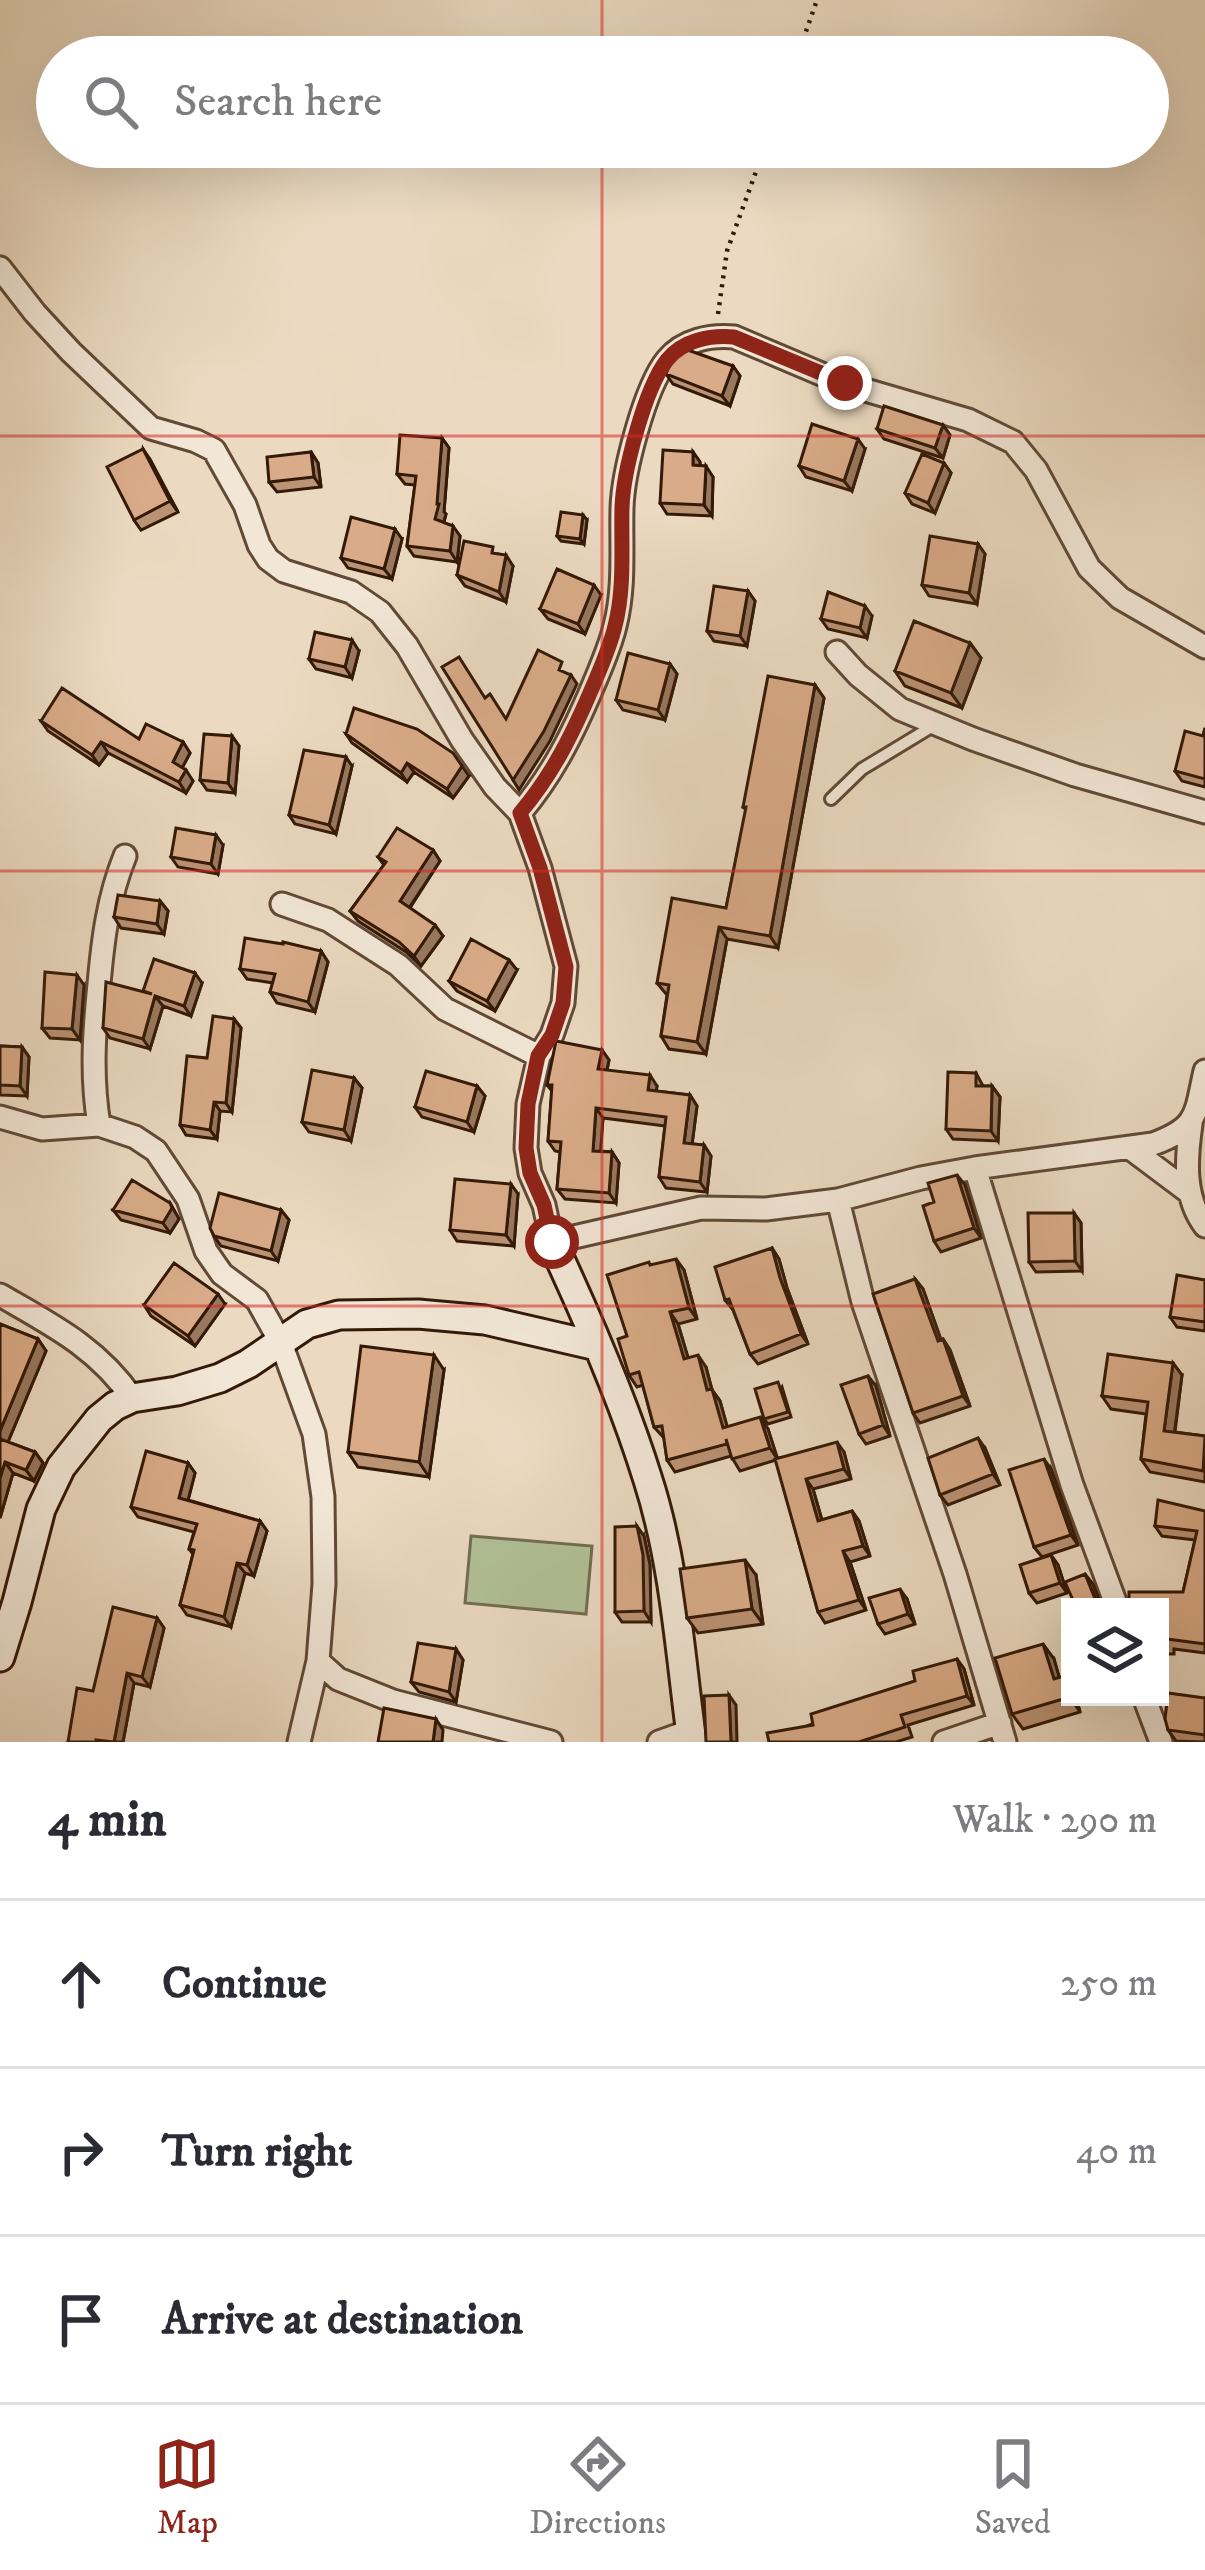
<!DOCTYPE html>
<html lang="en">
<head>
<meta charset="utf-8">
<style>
	body { margin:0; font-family:"IM FELL DW Pica",serif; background:#f2f2f3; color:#2b2b33 }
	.controls { position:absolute; right:36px; bottom:36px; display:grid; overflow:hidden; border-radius:0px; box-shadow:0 12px 48px #0002 }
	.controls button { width:108px; height:108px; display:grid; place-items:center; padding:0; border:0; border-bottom:3px solid #e1e1e2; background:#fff; color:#2b2b33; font:60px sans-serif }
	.stop { position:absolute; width:36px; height:36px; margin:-27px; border:9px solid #8f2418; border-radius:50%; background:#fff }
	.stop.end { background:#8f2418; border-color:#fff; box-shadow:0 3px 12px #0008 }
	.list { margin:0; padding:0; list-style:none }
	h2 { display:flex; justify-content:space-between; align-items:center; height:156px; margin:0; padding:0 48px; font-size:51px }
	h2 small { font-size:39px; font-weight:400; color:#7c7c81 }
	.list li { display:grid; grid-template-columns:78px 1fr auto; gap:36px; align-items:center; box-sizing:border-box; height:168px; padding:0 48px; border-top:3px solid #e1e1e2 }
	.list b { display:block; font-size:45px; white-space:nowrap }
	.list em { font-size:39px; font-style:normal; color:#7c7c81 }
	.icon { flex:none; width:66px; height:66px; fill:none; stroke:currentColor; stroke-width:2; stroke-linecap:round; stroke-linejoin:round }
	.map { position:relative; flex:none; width:1205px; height:1742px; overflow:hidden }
	.search { position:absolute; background:#fff; box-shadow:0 12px 48px #0002; left:36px; right:36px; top:36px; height:132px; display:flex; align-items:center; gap:30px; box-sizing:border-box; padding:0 42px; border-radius:66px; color:#7c7c81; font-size:45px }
	.sheet { height:660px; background:#fff }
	nav { display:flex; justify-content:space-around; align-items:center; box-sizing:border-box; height:168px; border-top:3px solid #e1e1e2; background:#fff; font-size:33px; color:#7c7c81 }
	nav a { display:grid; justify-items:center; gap:6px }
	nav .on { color:#8f2418 }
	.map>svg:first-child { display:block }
	.green { fill:#b1c198; stroke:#726d50; stroke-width:3 }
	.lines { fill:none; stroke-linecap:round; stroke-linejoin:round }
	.lane-casing { stroke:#614936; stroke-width:16 }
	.street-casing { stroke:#614936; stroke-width:27 }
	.secondary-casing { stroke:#331907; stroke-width:33 }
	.path { stroke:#331907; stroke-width:4.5; stroke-dasharray:3 6; stroke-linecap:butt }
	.lane { stroke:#f2e7d7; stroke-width:10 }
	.street { stroke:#f2e7d7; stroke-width:21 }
	.secondary { stroke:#f2e7d7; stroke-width:27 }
	.wall { fill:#bb9375; stroke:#331907; stroke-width:3 }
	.shaded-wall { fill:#98785f; stroke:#331907; stroke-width:3 }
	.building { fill:#d9ab88; stroke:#331907; stroke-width:3 }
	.route { stroke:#8f2418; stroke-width:15 }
	.grid { fill:none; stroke:#d62828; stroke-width:3; stroke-opacity:0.55 }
</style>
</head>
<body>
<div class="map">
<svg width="1205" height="1742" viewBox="0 0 1205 1742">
	<rect width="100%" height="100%" fill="#ebdac1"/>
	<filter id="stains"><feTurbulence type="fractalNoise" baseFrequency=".00167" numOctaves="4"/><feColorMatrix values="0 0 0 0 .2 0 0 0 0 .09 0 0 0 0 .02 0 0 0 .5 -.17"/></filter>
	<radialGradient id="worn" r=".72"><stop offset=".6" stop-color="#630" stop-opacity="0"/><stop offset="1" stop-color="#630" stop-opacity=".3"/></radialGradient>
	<path class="green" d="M471,1536l121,10 -6,68 -121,-11z"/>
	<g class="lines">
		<g class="lane-casing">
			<path id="lane" d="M831,799l31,-30 71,-43"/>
		</g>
		<g class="street-casing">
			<path id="street" d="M0,268l35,45 36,39 80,76 45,13 18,9 31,55 14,40 9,14 16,12 67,21 29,20 27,34 55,94 33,47 25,26 20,55 26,98 -3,37 -11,32 -13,21 -11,48 -2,44 4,25 14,32 8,37 149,-34 65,1 72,-9 83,-22 54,-10 178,-24c46,-17 42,-29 52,-73
				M837,652l21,23 42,34 73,30 102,36 130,37
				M520,813c33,-39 53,-80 73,-127 8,-19 17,-39 22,-60 10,-39 6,-79 7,-118 1,-36 23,-121 45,-148 16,-20 43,-25 67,-23l111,47 123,36 45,22 23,28 53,98 31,30 85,49
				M282,904l46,16 70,45 47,44 94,47
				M0,1117l42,12 57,-4 36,12 21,14 32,48 18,52 16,23 35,26 24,43 33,91 9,63 1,87 -6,77 -19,81
				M1191,1124c-5,35 -8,73 14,102
				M99,1125c-8,-49 -5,-92 0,-141 4,-45 9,-86 26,-128
				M1130,1148l60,45
				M975,1168l97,317 45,122
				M838,1200l25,102 92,272 50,168
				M0,1295c52,30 98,53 132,103
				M318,1661l20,18 55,22 158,41
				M1144,1697l17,45
				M659,1742l31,-11
				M944,1742l56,-19"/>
		</g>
		<g class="secondary-casing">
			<path id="secondary" d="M552,1242c36,77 71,157 96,238 27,84 32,175 44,262
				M0,1657l17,-55 24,-93 20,-42 38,-48 16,-13 17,-8 45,-7 43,-13 28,-14 59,-40 32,-9 79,-1 67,6 112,26"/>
		</g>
		<path class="path" d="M797,57l20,-57
			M718,314l9,-63 38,-104"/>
		<use href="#lane" class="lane"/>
		<use href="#street" class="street"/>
		<use href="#secondary" class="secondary"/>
	</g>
	<path class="wall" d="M733,366l7,10 -10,30 -57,-22 -7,-10z
		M943,425l7,10 -7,23 -59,-19 -7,-10z
		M442,438l7,10 -5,64 2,2 -2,8 16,14 -3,26 -43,-6 -7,-10 8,-61 -10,-1 -8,-10z
		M143,449l35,63 -37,18 -7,-10z
		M865,449l-13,42 -46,-14 -7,-11z
		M311,452l7,11 3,24 -44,5 -8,-10z
		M693,452l7,10v4l13,11 -1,39 -45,-2 -7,-11z
		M944,463l7,10 -16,40 -23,-9 -7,-11z
		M587,520l-3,24 -23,-3 -4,-5z
		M402,539l-10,40 -44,-11 -7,-10z
		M978,544l7,10 -8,50 -48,-8 -7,-11z
		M498,554l15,12 -7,36 -41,-16 -8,-11z
		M748,591l7,10 -8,45 -33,-5 -7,-10z
		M601,595l-16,39 -37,-15 -8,-10z
		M872,616l-5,22 -39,-9 -7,-10z
		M970,643l11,15 -19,50 -57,-22 -10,-15z
		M359,651l-7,27 -36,-9 -7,-10z
		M670,664l7,10 -12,46 -42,-10 -7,-10z
		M815,685l9,13 -46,250 -51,-9 -21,115 -37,-5 -8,-13 6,-41 -10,-12 69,-75 20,-98 -3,-3z
		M41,721l98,18 44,3 7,11 -8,15 11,13 -7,12 -78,-40 -9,12 -51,-34z
		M1205,728v59l-23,-6 -7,-10 28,-35z
		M346,734l123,42 -16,22 -39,-26 -7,10 -55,-39z
		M232,736l7,10 -4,47 -28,-3 -7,-10z
		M352,766l-16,68 -41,-10 -6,-9z
		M223,845l-5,29 -40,-7 -7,-10z
		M433,850l7,11 -30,47 33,28 -22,30 -15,-14 -48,-31 -8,-10 34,-46 -6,-8z
		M160,901l8,10 -4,23 -43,-6 -7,-11z
		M321,951l7,11 -13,50 -38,-9 -7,-11 3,-9 -26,-4 -7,-10z
		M517,970l-22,41 -38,-20 -8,-10z
		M202,983l-11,33 -28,-10 -13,43 -40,-11 -7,-10 40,-36z
		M84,985l-4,55 -30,-2 -8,-10z
		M234,1019l7,9 -9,84 -12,-1 -3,28 -31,-4 -6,-10 27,-67z
		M0,1046l22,1 7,10 -2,39 -27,-1z
		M602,1050l7,10 -2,10 50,16 -1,5 34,4 7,11 -5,38 12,1 7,11 -4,36 -41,-4 -7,-11 6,-51 -62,-8 -3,33 12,1 7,11 -3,40 -51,-4 -8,-10 3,-37 -5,-1 -7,-10 4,-50 -5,-6z
		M976,1073l7,13h9l8,11 -2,44 -45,-2 -7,-10z
		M354,1078l8,10 -11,53 -42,-9 -7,-10z
		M477,1086l8,10 -11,36 -52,-15 -7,-10z
		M965,1185l16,53 -40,14 -7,-11v-39z
		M518,1194l-4,52 -57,-5 -7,-11z
		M170,1203l9,16 -9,14 -49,-13 -8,-10z
		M281,1210l8,10 -11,41 -57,-15 -7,-10z
		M1074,1213l7,10 1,48 -46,1 -7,-10z
		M772,1248l7,11 8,29 21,56 -50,20 -8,-10 -17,-44 -8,-10z
		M651,1265l33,5 13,49 -19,5 10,34 18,9 6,23 8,11 7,26 41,2 9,29 67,-6 7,27 -38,10 9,31 30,-9 7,10 11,35 -20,6 16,48 -41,13 -7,-11 -42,-152 -36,11 -9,-15 -56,16 -8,-12 -3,-22 -10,-11 -11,-42 -6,2 -8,-12 -2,-39z
		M915,1279l8,10 18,51 2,-1 7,11 20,56 -50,17 -7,-10z
		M1205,1280v51l-28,-4 -7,-10z
		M225,1304l-30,42 -44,-30 -7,-11z
		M0,1324l38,15 8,12 -38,91 27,10 8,11 -9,18 -21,-8 -13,45z
		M444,1370l-15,107 -71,-10 -10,-15z
		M1182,1375l-7,57 30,4v46l-55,-10 -9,-13 5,-45 -35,-5 -9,-13z
		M876,1386l14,50 -24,8 -7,-10z
		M782,1387l9,30 -23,7 -4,-5z
		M985,1448l15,37 -52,20 -8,-10z
		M188,1463l7,10 -7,27 72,21 7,10 -13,45 -9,-3 -14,54 -44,-12 -7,-10 13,-51 -4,-5 5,-17 -56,-15 -7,-10z
		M1051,1469l27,76 -36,12 -8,-10z
		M1205,1511v142l-31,-4v5h-14v-47l23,-15 12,-52 -33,-4 -7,-10z
		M644,1536l6,29 1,57h-29l-7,-10z
		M1051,1555l7,10 9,28 -30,10 -8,-10z
		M756,1575l7,49 -65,9 -11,-15z
		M907,1599l8,25 -30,10 -7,-10z
		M157,1618l7,10 -14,59 -16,-4 -11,59h-55l25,-51z
		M456,1649l7,11 -7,42 -37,-10 -8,-10z
		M957,1659l7,10 10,36 -66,20 4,12 -16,5h-127l146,-61z
		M1054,1659l5,19 5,-2 6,9v12h6l4,15 -57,17 -11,-15z
		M1205,1698v44l-29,-1 -8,-11z"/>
	<path class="shaded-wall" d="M733,366l7,10 -10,30 -8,-10z
		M943,425l7,10 -7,23 -8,-10z
		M442,438l7,10 -5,64 2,2 -4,15 -7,-10z
		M858,439l7,10 -13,42 -8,-10z
		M143,449l7,10 28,53 -8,-11z
		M311,452l7,11 3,24 -7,-10z
		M693,452l7,10v14l-7,-11z
		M944,463l7,10 -16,40 -7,-10z
		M706,466l7,11 -1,39 -8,-11z
		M583,515l4,5 -3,24 -4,-5z
		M453,526l7,10 -3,26 -7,-11z
		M395,529l7,10 -10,40 -8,-10z
		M978,544l7,10 -8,50 -8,-11z
		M506,555l7,11 -7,36 -7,-10z
		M594,585l7,10 -16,39 -7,-10z
		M748,591l7,10 -8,45 -7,-10z
		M865,606l7,10 -5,22 -7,-10z
		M352,640l7,11 -7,27 -7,-11z
		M970,643l11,15 -19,50 -11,-15z
		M670,664l7,10 -12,46 -7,-10z
		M571,675l6,9 -27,57 -31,49 -6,-10z
		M815,685l9,13 -46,250 -8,-12z
		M232,736l7,10 -4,47 -7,-10z
		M101,742l7,11 -9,12 -7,-10z
		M183,742l7,11 -10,19 -7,-10z
		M346,757l6,9 -16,68 -7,-9z
		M407,763l7,9 -7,10 -6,-9z
		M462,766l7,10 -16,22 -6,-9z
		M186,770l7,11 -7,12 -7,-11z
		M216,835l7,10 -5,29 -7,-10z
		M433,850l7,11 -33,50 -7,-10z
		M160,901l8,10 -4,23 -7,-10z
		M435,925l8,11 -22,30 -7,-10z
		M719,927l8,12 -21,115 -9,-12z
		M321,951l7,11 -13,50 -7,-10z
		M509,960l8,10 -22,41 -8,-10z
		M195,973l7,10 -11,33 -7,-10z
		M77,975l7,10 -4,55 -8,-11z
		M155,996l8,10 -13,43 -7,-10z
		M234,1019l7,9 -9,84 -6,-9z
		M22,1047l7,10 -2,39 -7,-10z
		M602,1050l7,10 -4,19 -7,-10z
		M650,1075l7,11 -2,14 -7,-10z
		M354,1078l8,10 -11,53 -7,-11z
		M477,1086l8,10 -11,36 -7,-10z
		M992,1086l8,11 -2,44 -7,-10z
		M690,1095l7,11 -6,47 -7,-10z
		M214,1102l6,9 -3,28 -7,-9z
		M596,1108l7,10 -3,43 -7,-10z
		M704,1145l7,11 -4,36 -7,-10z
		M612,1152l7,11 -3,40 -7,-10z
		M957,1175l8,10 16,53 -7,-10z
		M511,1184l7,10 -4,52 -8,-11z
		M170,1203l9,16 -9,14 -7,-10z
		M281,1210l8,10 -11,41 -7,-10z
		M1074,1213l7,10 1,48 -7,-10z
		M772,1248l7,11 8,29 21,56 -7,-10 -21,-56z
		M676,1259l8,11 13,49 -8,-11z
		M915,1279l8,10 22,62 -7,-10z
		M218,1294l7,10 -30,42 -7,-10z
		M670,1312l8,12 14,47 -8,-12z
		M38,1339l8,12 -41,98 -5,-7v-11z
		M943,1339l7,11 20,56 -7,-10z
		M434,1355l10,15 -15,107 -10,-15z
		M698,1355l8,12 6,23 8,11 11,39 -8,-12 -16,-38z
		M1173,1363l9,12 -9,68 -9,-12z
		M868,1376l8,10 14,50 -7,-11z
		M760,1417l8,12 10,31 -8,-12z
		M978,1438l7,10 15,37 -7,-11z
		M837,1442l7,10 7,27 -7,-10z
		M35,1452l8,11 -9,18 -8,-11z
		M1044,1459l7,10 27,76 -7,-10z
		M5,1462l8,11 -13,45v-40z
		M188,1463l7,10 -9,35 -7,-10z
		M806,1479l7,10 12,42 -7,-10z
		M852,1511l7,10 11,35 -7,-10z
		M260,1521l7,10 -13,45 -7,-11z
		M637,1526l7,10 6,29 1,57 -7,-11z
		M843,1551l7,11 16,48 -7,-10z
		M1051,1555l7,10 9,28 -7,-10z
		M745,1560l11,15 7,49 -11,-15z
		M237,1563l8,10 -14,54 -7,-10z
		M1085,1574l8,10 9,23h-3z
		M900,1589l7,10 8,25 -7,-10z
		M157,1618l7,10 -14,59 -8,-10z
		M1043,1644l11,15 10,35 -10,-15z
		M456,1649l7,11 -7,42 -7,-10z
		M957,1659l7,10 10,36 -7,-9z
		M127,1673l7,10 -11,59h-9z
		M1064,1676l6,9v12h6l4,15 -10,-15z
		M729,1695l7,10 1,37h-6z
		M436,1719l7,11 -1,12h-9z"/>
	<path class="building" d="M685,349l48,17 -11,30 -56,-22 6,-15z
		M884,406l59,19 -8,23 -58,-19z
		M812,424l46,15 -14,42 -45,-15z
		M400,435l42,3 -5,66h2l-4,15 18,7 -3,25 -43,-5 9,-70 -19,-2z
		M143,449l27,52 -36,19 -27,-53z
		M663,450l30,2v13l13,1 -2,39 -44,-2z
		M311,452l3,25 -45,5 -2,-25z
		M922,454l22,9 -16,40 -23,-10z
		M561,512l22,3 -3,24 -23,-3z
		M351,517l44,12 -11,40 -43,-11z
		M930,536l48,8 -9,49 -47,-8z
		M464,541l29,6 -1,6 14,2 -7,37 -42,-17z
		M557,569l37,16 -16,39 -38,-15z
		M714,586l34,5 -8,45 -33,-5z
		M828,592l37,14 -5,22 -39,-9z
		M914,621l56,22 -19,50 -56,-22z
		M315,632l37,8 -7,27 -36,-8z
		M538,650l24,12 -3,8 12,5 -27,56 -31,49 -71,-113 17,-10 26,41 5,-4 16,25z
		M628,653l42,11 -12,46 -42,-10z
		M768,676l47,9 -45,251 -51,-9 -22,115 -36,-6 8,-51 -12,-2 15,-85 54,10 20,-101h-3z
		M62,688l77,51 7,-15 37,18 -10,20 13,8 -7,12 -78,-40 -9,13 -51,-34z
		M354,708l63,21 36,24 9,13 -15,23 -40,-26 -6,10 -55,-39z
		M1205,728v51l-30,-8 10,-40 18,5z
		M204,734l28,2 -4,47 -28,-3z
		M304,750l42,7 -17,68 -40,-10z
		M176,828l40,7 -5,29 -40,-7z
		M397,828l36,22 -33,51 35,24 -21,31 -15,-14 -49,-31 36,-49 -8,-5z
		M118,895l42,6 -3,23 -43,-7z
		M245,938l38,6v-2l38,9 -13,51 -38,-10 5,-18 -35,-5z
		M471,939l38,21 -22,41 -38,-20z
		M154,959l41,14 -11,33 -29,-10 -12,43 -40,-11 3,-46 46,12 -9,-3z
		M45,972l32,3 -5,54 -30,-1z
		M213,1016l21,3 -8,84 -12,-1 -4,28 -30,-5 7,-69 20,2z
		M556,1041l46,9 -4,19 52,6 -2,15 42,5 -6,48 20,2 -4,37 -41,-5 7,-60 -70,-9 -3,43 19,1 -3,41 -52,-4 4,-47 -13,-1 4,-56h-5z
		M0,1046l22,1 -2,39 -20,-1z
		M312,1070l42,8 -10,52 -42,-8z
		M426,1071l51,15 -10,36 -52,-15z
		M948,1072l28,1v13h16l-1,45 -45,-2z
		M957,1175l17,53 -40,13 -11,-35 11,-4 -6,-19z
		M455,1179l56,5 -5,51 -56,-5z
		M132,1180l38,23 2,5 -9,15 -50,-13z
		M219,1193l62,17 -10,41 -57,-15 -4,-8z
		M1028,1213h46l1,48 -46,1z
		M772,1248l8,30 21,56 -51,20 -21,-55 -4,1 -10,-33z
		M676,1259l13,49 -19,4 14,47 14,-4 9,35 5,-1 11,39 37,-11 10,31 -38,11 -6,-20 1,5 -60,16 -5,-34 -8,1 -15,-55 -10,3 -11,-36 9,-3 -20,-61 42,-13 1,3z
		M174,1263l44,31 -30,42 -44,-31z
		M1177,1275l28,5v42l-35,-5z
		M915,1279l23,62 5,-2 20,57 -50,17 -40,-119z
		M0,1324l38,15 -38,92z
		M361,1346l73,9 -15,107 -71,-10z
		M1108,1354l65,9 -9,68 41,5 -2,35 -62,-12 7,-57 -46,-6z
		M868,1376l15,49 -24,9 -18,-49z
		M778,1382l10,30 -24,7 -9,-30z
		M978,1438l15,36 -53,21 -12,-37z
		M0,1439l35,13 -9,18 -21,-8 -5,16z
		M837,1442l7,27 -38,10 12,42 34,-10 11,35 -20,5 16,49 -41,12 -43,-153z
		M146,1451l42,12 -9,35 81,23 -13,44 -10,-2 -13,54 -44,-12 14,-55 -5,-1 8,-25 -66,-17z
		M1044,1459l27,76 -37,12 -25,-77z
		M1158,1500l47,11v133l-38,-5v5h-7v-37h-31v-15h54l14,-61 -42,-5z
		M637,1526l6,29 1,56 -29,1v-85z
		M1051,1555l9,28 -31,10 -9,-28z
		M745,1560l7,49 -65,9 -7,-49z
		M1085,1574l13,32 -2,1h-20l-11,-25z
		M900,1589l8,25 -30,10 -9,-26z
		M113,1607l44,11 -15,59 -15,-4 -13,69 -18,-2v2h-28l9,-54 16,3z
		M418,1643l38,6 -7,43 -38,-10z
		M1043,1644l11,35 10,-3 6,21 -58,17 -17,-56z
		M957,1659l10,37 -66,19 4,12 -46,15h-90l-2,-9 46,-8 -2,-11 104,-33 -2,-10z
		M1168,1693l37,5v37l-37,-5 -3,-11z
		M729,1695l2,47h-25l-2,-46z
		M384,1708l52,11 -3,23h-55z"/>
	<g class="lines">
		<path class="route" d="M552,1242l-8,-37 -14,-32 -4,-25 2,-44 10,-48 14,-21 11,-32 3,-36 -26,-99 -20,-55c33,-39 53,-80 73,-127 8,-19 17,-39 22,-60 10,-39 6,-79 7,-118 1,-36 23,-120 45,-148 16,-20 43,-25 67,-23l111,46"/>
	</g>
	<path class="grid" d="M602,0v57M602,147v1595M0,436h1205M0,871h1205M0,1306h1205"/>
	<rect width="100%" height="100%" filter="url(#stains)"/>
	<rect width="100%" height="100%" fill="url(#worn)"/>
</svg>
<div class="controls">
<button><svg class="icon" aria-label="layers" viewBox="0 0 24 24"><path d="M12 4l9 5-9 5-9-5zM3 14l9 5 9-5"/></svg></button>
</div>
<div class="stop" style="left:552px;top:1242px"></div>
<div class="stop end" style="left:845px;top:383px"></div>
<div class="search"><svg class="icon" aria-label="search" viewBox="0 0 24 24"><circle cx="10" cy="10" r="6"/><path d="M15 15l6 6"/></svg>Search here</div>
</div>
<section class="sheet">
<h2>4 min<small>Walk · 290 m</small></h2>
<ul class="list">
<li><svg class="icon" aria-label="ahead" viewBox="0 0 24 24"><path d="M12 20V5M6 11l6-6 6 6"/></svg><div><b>Continue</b></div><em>250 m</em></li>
<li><svg class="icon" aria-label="right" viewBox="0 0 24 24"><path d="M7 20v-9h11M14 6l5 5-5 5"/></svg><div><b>Turn right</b></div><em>40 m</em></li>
<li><svg class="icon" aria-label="arrive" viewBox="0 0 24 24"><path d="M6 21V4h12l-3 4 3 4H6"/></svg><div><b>Arrive at destination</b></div></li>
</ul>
</section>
<nav>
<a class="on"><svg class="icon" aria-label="map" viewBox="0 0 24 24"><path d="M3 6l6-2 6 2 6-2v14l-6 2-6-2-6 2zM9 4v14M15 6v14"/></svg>Map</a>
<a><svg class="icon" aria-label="directions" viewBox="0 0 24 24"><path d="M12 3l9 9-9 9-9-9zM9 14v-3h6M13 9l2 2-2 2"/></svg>Directions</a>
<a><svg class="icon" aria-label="saved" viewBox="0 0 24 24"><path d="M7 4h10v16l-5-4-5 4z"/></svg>Saved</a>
</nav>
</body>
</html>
